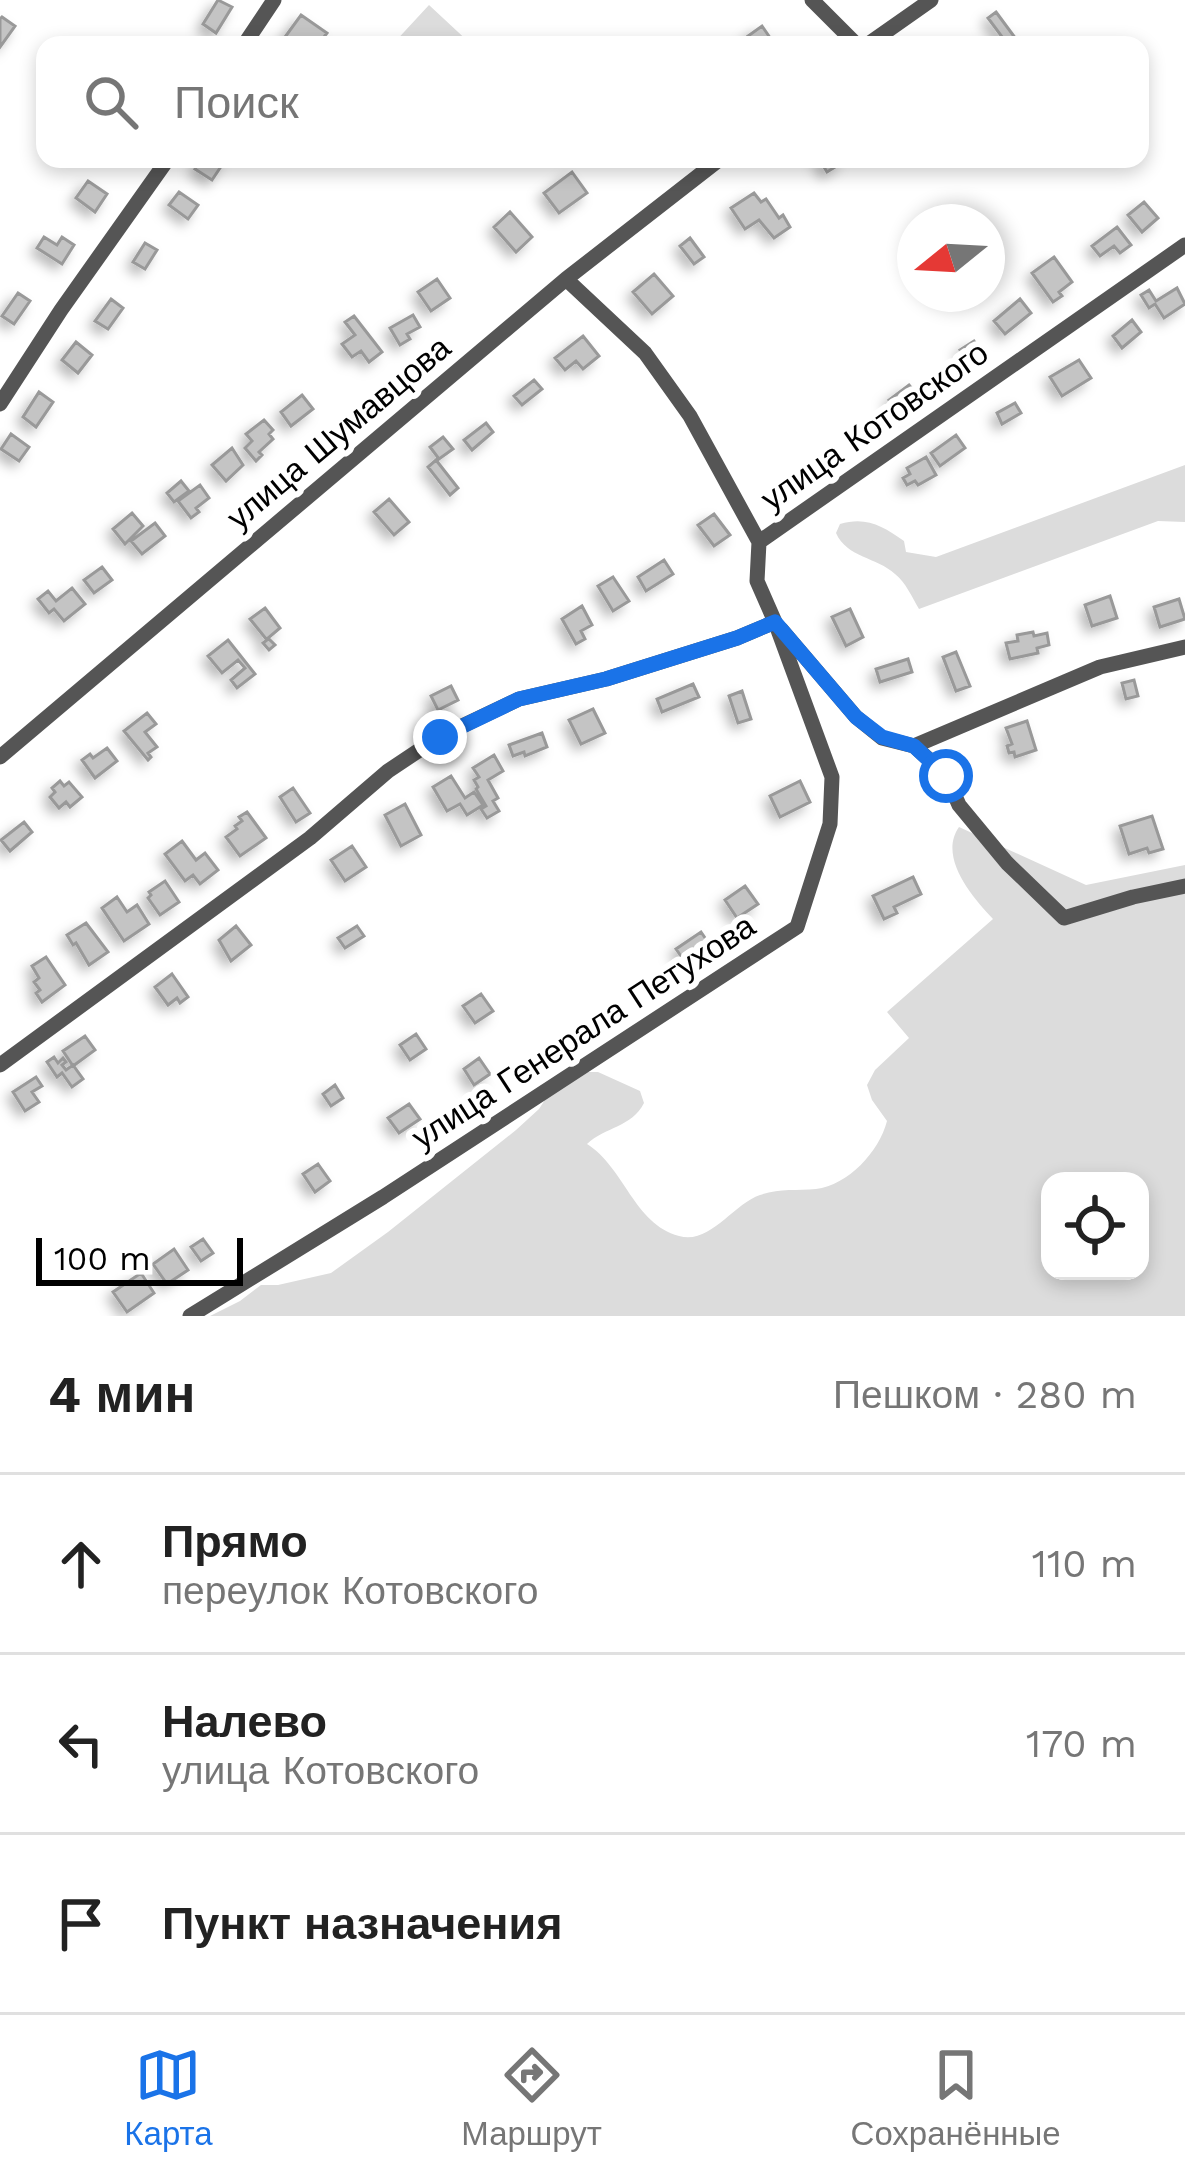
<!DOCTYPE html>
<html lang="ru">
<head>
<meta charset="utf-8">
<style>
	body { margin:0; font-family:"Work Sans",sans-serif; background:#f6f6f6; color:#222 }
	.controls { position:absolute; right:36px; bottom:36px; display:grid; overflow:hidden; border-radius:24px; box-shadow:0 6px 18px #0003 }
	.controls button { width:108px; height:108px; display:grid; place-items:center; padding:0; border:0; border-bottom:3px solid #e0e0e0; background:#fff; color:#222; font:60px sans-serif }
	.compass { position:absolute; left:897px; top:204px; width:108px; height:108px; border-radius:50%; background:#fff; box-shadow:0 6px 18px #0003; rotate:252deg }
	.scale { position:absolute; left:36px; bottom:30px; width:207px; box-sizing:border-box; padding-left:12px; border:6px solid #000; border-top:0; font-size:33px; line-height:42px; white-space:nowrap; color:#000; -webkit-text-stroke:9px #fff; paint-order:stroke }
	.stop { position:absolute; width:36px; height:36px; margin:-27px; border:9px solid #1a73e8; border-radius:50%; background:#fff }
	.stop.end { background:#1a73e8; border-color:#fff; box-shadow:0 3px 12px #0008 }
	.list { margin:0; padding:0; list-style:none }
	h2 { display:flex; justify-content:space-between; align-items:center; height:156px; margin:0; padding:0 48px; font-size:51px }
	h2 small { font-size:39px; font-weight:400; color:#767676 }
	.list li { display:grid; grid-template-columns:78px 1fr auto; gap:36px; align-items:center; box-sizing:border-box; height:180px; padding:0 48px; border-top:3px solid #e0e0e0 }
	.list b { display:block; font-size:45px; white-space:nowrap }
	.list p { margin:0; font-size:39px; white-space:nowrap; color:#767676 }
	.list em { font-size:39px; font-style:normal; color:#767676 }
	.icon { flex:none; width:66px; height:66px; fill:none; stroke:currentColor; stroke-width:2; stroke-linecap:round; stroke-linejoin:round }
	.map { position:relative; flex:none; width:1185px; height:1316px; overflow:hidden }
	.search { position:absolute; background:#fff; box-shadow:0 6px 18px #0003; left:36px; right:36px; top:36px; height:132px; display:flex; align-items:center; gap:30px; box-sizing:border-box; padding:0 42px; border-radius:24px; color:#767676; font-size:45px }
	.sheet { height:696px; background:#fff }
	nav { display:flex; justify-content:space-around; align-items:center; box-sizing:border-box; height:168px; border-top:3px solid #e0e0e0; background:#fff; font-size:33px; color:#767676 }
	nav a { display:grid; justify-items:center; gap:6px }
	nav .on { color:#1a73e8 }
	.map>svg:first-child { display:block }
	.green { fill:#dcdcdc; fill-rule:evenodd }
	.building { fill:#c4c4c4; stroke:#999; stroke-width:3; filter:url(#shadow) }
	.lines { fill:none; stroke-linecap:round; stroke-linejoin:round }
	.street { stroke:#555; stroke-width:15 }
	.route { stroke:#1a73e8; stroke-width:15 }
	.labels { text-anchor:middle; stroke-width:12; stroke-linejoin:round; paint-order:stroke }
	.street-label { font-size:33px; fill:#000; stroke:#fff }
</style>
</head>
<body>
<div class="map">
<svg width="1185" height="1316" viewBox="0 0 1185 1316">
	<defs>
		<filter id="shadow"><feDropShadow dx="-6" dy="6" stdDeviation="6" flood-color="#0004"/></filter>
	</defs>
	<rect width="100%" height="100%" fill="#fff"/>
	<path class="green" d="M429,5l43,40h-80z
		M1185,465v57l-27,-1 -239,88c-7,-12 -13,-26 -24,-35 -18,-17 -48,-16 -59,-41l4,-9c26,-8 43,2 64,17l2,11 30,5z
		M959,827l127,58 99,-20v451h-975l30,-15 21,-16h17l53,-12 57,-41 128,-102 23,-21 15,-23 30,-14h14l42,19 4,12c-12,24 -39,24 -57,41 37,23 47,80 92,92 31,9 54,-32 81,-41 19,-7 37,-4 56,-6 32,-4 63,-37 71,-68l-15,-21 -5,-15 8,-15 34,-32 -22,-26 106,-93c-21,-22 -55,-62 -34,-92zM1050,1181h90v90h-90z"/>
	<path class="building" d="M218,0l14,7 -16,26 -13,-9z
		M996,12l20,27 -8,6 -20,-27z
		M301,15l26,18 -9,12h-22l-11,-8z
		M2,17l13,9 -15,21v-28z
		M762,26l13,19h-28l5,-4 -4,-5z
		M202,159h24l-14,21 -17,-11z
		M819,159h23l1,3 -16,10z
		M572,172l15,21 -28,20 -15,-20z
		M88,181l19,13 -12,18 -19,-14z
		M179,192l19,13 -10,14 -19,-14z
		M754,193l7,9 5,-3 13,19 4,-3 7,12 -16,11 -15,-18 -14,9 -14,-21z
		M1144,202l14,16 -16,14 -14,-17z
		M510,212l22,25 -16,15 -22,-25z
		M1117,227l14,18 -11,8 -6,-7 -14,10 -8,-10z
		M44,237l13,8 5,-8 12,8 -12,19 -25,-16z
		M690,238l14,19 -10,7 -14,-18z
		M145,243l12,7 -12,19 -12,-7z
		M1054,257l18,25 -13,10 3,4 -9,6 -21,-29z
		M654,274l19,22 -21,18 -19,-22z
		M437,279l13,19 -19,13 -13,-19z
		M1177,288l8,16 -21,14 -9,-14 -6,4 -8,-13 8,-5 7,11z
		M18,293l12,8 -16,23 -12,-8z
		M111,299l12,9 -15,21 -13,-8z
		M1020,299l11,14 -26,21 -11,-13z
		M413,315l7,12 -13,7 3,5 -10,6 -10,-17z
		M354,316l28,36 -13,10 -8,-11 -9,6 -10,-13 13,-9 -10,-13z
		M1132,320l9,12 -19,16 -9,-12z
		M583,336l16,20 -16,13 -7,-8 -11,9 -10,-12z
		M974,341l6,9 -14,9 -6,-9z
		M76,342l16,13 -14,18 -16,-13z
		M1079,360l12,18 -29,18 -12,-19z
		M534,380l8,9 -20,16 -8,-9z
		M909,385l10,12 -20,16 -10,-13z
		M39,392l14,10 -17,25 -13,-10z
		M302,395l11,14 -22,17 -10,-14z
		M1015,403l6,10 -19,11 -5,-11z
		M264,420l9,10 -4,4 4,5 -14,13 3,3 -6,6 -11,-13 7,-7 -6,-7z
		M486,423l7,9 -21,18 -8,-10z
		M11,434l18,13 -10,14 -18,-12z
		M956,435l9,13 -25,18 -9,-13z
		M443,437l10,12 -14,10 -9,-12z
		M232,448l11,17 -17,16 -14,-16z
		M926,457l10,18 -18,10 -3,-4 -8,4 -4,-7 7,-4 -3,-6z
		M436,460l22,28 -8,7 -22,-28z
		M181,481l8,10 -15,11 -7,-9z
		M200,485l9,13 -13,10 3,4 -8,6 -13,-17z
		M389,499l20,23 -15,13 -20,-23z
		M132,513l11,13 -18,18 -12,-15z
		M714,514l16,21 -16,11 -16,-21z
		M155,523l10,13 -23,18 -11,-13z
		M664,560l9,14 -27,17 -8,-14z
		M102,567l10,13 -18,13 -10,-13z
		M613,577l16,24 -16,10 -15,-25z
		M72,588l13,16 -21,17 -10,-12 -5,4 -11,-14 10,-8 8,10z
		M1110,596l7,22 -25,8 -7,-21z
		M1179,599l6,20 -25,8 -6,-20z
		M582,606l10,19 -11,6 4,8 -9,5 -14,-25z
		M265,608l15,20 -12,10 7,7 -6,5 -6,-7 4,-3 -17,-21z
		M850,609l13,28 -17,9 -14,-29z
		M1033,632l1,4 13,-3 2,12 -12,3 1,5 -28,6 -4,-16 12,-2 -1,-6z
		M228,640l27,34 -18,14 -6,-8 14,-12 -7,-8 -16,13 -14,-17z
		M956,652l14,34 -14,5 -13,-34z
		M908,659l4,13 -32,10 -4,-13z
		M1134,680l4,16 -12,3 -4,-16z
		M693,684l6,13 -37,15 -5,-13z
		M451,686l7,14 -20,10 -7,-14z
		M742,691l9,28 -13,4 -9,-27z
		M593,709l12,24 -24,11 -12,-24z
		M147,713l9,11 -11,8 12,15 -9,6 3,4 -3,3 -24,-29z
		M1027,721l9,29 -21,7 -1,-5 -5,1 -2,-7 5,-2 -6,-16z
		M542,733l5,14 -22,9 -1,-4 -11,4 -4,-11z
		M107,748l10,13 -22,17 -13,-18 8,-6 3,4z
		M494,755l9,16 -15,9 10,18 -5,3 6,10 -12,7 -6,-9 5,-3 -10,-17 2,-2 -4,-7 5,-3 -6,-9z
		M451,776l14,22 9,-6 9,13 -16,10 -7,-11 -13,7 -14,-24z
		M60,781l4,5 5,-4 13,15 -12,10 -4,-5 -7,6 -9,-11 5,-5 -3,-4z
		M800,781l10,21 -30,15 -10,-21z
		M293,788l17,25 -14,9 -16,-25z
		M405,804l16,31 -20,11 -16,-31z
		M247,812l19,26 -26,18 -14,-19 11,-8 -2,-3 7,-5 -3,-4z
		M1152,816l11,33 -14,4 -2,-5 -18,6 -9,-28z
		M24,822l8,10 -22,19 -9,-11z
		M182,841l14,19 9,-7 13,17 -18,14 -7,-9 -8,6 -20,-27z
		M352,846l14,21 -21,14 -14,-21z
		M913,877l8,17 -27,13 3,6 -13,6 -11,-23z
		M165,881l14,21 -19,13 -12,-17 3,-3 -2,-3z
		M745,886l13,18 -21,14 -12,-18z
		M117,897l10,15 10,-7 12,19 -25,17 -22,-33z
		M86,923l22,29 -19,13 -13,-22 -3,2 -6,-10z
		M236,926l15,19 -20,16 -12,-21z
		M357,926l7,10 -19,12 -7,-10z
		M701,932l9,13 -25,17 -9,-13z
		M46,957l19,28 -23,17 -6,-9 4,-3 -6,-8 5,-4 -7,-12z
		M172,974l16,23 -8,6 -3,-5 -9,7 -13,-18z
		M481,994l12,17 -18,12 -12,-17z
		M416,1034l10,15 -16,11 -10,-15z
		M85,1036l10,14 -22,16 -10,-15z
		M54,1057l4,6 5,-5 3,4 -4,3 4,5 7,-5 10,14 -11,8 -10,-14 -5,4 -10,-15z
		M479,1058l11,16 -16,11 -10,-16z
		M36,1077l6,9 -10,6 7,10 -14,9 -12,-19z
		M335,1085l8,13 -12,8 -8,-12z
		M409,1104l11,15 -21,14 -11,-15z
		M318,1164l12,17 -15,11 -12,-18z
		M203,1239l10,14 -12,8 -10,-14z
		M174,1249l14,21 -21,14 -14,-20z
		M141,1273l13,20 -27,19 -14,-20z"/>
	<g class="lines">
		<path class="street" d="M812,0l45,45
			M244,45l30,-45
			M867,45l64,-45
			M566,279l79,74 45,63 69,126
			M0,404l61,-94 107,-151
			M781,629l75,88 26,21 32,8 186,-79 85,-20
			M914,746l32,29 13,30 48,58 57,55 69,-21 52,-11
			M0,757l566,-478 154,-120
			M0,1065l310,-227 78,-67 51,-34 80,-38 87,-20 131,-41 38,-16 -18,-41 2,-39 426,-297
			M190,1316l193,-119 414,-270 33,-103 2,-47 -57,-155"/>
	</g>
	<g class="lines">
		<path class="route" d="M440,737l79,-38 87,-20 131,-41 38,-16 81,95 26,20 32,9 32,30"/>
	</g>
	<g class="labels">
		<g class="street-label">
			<text transform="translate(874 425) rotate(-35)" y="12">улица Котовского</text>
			<text transform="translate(338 432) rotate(-40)" y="12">улица Шумавцова</text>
			<text transform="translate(583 1031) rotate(-33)" y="12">улица Генерала Петухова</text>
		</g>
	</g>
</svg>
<div class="controls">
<button><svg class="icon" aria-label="locate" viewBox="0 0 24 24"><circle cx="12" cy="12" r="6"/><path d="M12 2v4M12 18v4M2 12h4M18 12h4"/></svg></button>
</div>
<svg class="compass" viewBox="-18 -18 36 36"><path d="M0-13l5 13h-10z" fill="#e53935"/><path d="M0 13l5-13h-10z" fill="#767676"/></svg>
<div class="scale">100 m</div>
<div class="stop" style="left:946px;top:776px"></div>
<div class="stop end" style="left:440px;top:737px"></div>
<div class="search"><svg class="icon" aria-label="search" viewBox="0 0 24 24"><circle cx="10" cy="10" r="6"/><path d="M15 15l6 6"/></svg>Поиск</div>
</div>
<section class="sheet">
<h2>4 мин<small>Пешком · 280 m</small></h2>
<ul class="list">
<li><svg class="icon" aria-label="ahead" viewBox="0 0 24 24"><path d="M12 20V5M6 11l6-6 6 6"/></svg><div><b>Прямо</b><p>переулок Котовского</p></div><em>110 m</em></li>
<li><svg class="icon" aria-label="left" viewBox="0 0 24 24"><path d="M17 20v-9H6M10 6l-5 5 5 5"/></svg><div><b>Налево</b><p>улица Котовского</p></div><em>170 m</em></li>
<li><svg class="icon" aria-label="arrive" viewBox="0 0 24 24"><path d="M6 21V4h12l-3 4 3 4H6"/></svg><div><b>Пункт назначения</b></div></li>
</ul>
</section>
<nav>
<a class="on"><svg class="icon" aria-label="map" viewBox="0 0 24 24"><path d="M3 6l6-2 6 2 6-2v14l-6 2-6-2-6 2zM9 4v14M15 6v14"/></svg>Карта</a>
<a><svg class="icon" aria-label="directions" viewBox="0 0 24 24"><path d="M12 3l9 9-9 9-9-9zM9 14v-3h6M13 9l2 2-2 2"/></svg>Маршрут</a>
<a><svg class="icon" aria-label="saved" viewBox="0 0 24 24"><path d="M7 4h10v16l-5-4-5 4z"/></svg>Сохранённые</a>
</nav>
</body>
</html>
